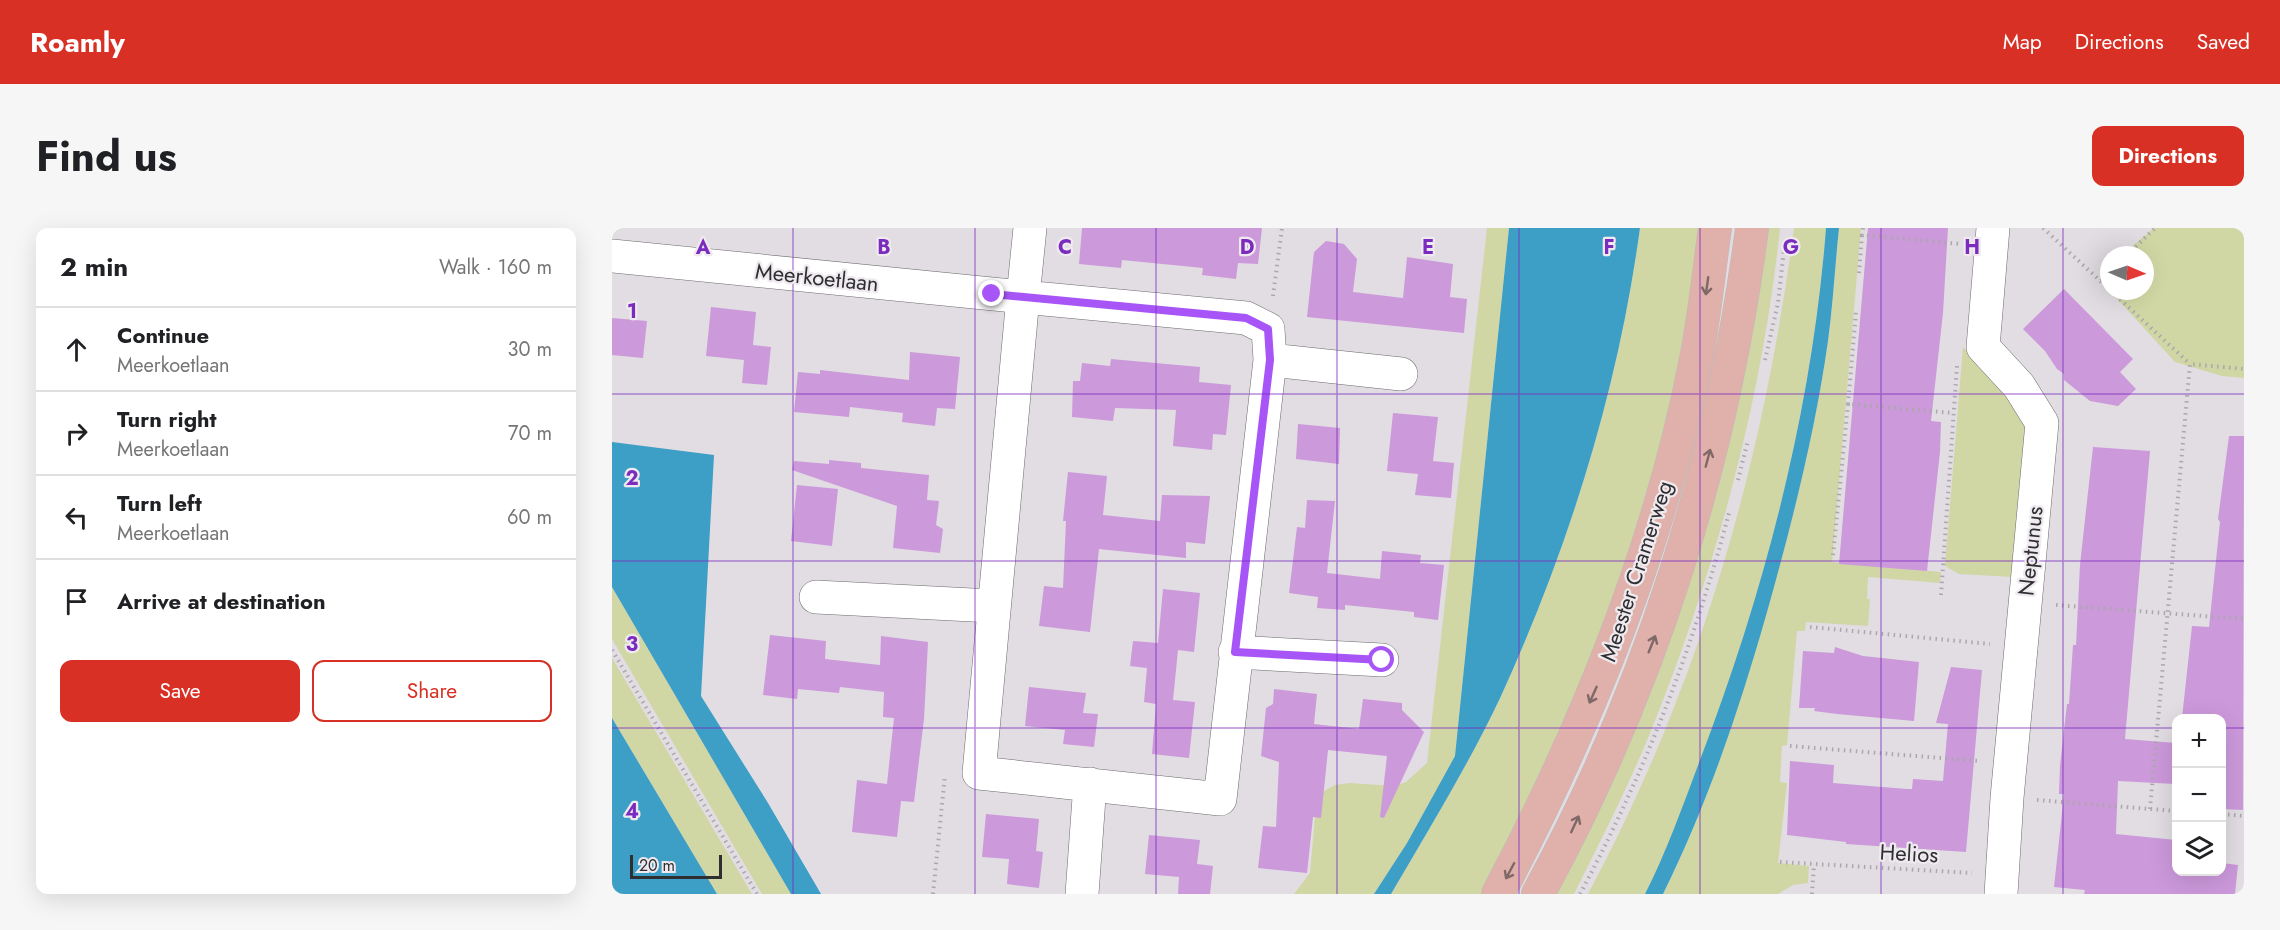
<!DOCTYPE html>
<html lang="en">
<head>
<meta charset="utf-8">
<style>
	body { margin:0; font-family:Jost,sans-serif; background:#f6f6f6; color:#202124 }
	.controls { position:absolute; right:18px; bottom:18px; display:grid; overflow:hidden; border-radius:12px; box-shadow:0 6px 24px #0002 }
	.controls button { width:54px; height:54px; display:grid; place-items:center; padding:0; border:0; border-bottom:2px solid #e0e0e0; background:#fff; color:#202124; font:30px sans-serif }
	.compass { position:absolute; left:1488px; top:18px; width:54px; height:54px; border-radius:50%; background:#fff; box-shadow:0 6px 24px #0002; rotate:92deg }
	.scale { position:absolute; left:18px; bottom:15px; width:92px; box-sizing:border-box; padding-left:6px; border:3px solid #2f2e30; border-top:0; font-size:16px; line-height:21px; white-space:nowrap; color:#2f2e30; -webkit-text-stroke:4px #eeeaef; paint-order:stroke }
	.stop { position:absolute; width:18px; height:18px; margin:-14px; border:4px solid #a855f7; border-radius:50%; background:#fff }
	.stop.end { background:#a855f7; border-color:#fff; box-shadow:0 2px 6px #0008 }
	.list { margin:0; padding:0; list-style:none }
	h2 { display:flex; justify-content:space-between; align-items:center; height:78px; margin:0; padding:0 24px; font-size:26px }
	h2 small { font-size:20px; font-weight:400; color:#757577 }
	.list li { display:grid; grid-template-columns:39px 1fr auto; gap:18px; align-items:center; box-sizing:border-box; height:84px; padding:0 24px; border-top:2px solid #e0e0e0 }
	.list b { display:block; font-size:22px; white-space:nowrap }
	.list p { margin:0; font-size:20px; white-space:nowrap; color:#757577 }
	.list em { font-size:20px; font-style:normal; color:#757577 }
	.actions { display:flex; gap:12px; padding:18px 24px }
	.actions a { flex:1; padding:14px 0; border:2px solid #d93025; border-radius:12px; text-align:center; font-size:21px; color:#d93025 }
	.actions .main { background:#d93025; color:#fff }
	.icon { flex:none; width:33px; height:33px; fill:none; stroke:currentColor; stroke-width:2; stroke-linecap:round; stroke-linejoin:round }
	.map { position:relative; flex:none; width:1632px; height:666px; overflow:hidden; border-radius:12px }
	header { display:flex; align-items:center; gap:36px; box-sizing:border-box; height:84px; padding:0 30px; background:#d93025; color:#fff }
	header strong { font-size:28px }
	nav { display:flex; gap:33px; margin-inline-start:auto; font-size:21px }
	.intro { display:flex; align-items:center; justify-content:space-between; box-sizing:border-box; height:144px; padding:0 36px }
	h1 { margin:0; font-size:42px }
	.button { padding:15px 27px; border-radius:12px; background:#d93025; color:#fff; font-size:21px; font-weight:700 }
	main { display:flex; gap:36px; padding:0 36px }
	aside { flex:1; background:#fff; border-radius:12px; box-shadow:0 6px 24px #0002 }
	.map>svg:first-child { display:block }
	.green { fill:#d0d7a4 }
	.water { fill:#3d9ec6 }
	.building { fill:#cc99db }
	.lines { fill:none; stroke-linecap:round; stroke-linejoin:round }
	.minor-casing { stroke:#6d6a6e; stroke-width:34 }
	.major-casing { stroke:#bcbcbd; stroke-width:34 }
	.path { stroke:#aba7ac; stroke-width:4; stroke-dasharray:1.5 4.5; stroke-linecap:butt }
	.minor { stroke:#fff; stroke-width:33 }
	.major { stroke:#e0b0aa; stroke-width:33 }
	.oneway { stroke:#7f6867 }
	.route { stroke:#a855f7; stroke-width:8 }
	.grid { fill:none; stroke:#7b2cbf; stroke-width:1.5; stroke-opacity:0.55 }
	.labels { text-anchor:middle; stroke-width:4.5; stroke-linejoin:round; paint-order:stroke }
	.street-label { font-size:22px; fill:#2f2e30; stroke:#eeeaef }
	.grid-label { font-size:20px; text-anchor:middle; font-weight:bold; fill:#7b2cbf; stroke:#eeeaef; stroke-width:4.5; stroke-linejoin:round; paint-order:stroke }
</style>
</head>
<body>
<header>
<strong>Roamly</strong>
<nav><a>Map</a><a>Directions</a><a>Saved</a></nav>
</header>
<div class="intro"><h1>Find us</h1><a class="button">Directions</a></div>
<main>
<aside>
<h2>2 min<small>Walk · 160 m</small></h2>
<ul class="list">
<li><svg class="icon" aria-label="ahead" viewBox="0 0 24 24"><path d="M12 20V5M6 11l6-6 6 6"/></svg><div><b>Continue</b><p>Meerkoetlaan</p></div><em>30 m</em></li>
<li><svg class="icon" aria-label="right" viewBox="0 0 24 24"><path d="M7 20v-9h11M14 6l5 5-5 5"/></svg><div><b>Turn right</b><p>Meerkoetlaan</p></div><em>70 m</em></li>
<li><svg class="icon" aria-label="left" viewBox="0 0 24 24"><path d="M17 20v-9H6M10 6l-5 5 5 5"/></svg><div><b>Turn left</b><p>Meerkoetlaan</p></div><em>60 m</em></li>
<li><svg class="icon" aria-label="arrive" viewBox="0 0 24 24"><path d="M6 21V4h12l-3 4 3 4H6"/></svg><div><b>Arrive at destination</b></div></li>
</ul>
<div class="actions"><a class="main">Save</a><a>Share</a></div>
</aside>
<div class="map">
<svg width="1632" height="666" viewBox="0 0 1632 666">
	<rect width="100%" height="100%" fill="#e1dde2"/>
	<path class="green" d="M875,0h22l-54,528 -48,87 -33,51h-80l16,-21 7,-78 18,-10 14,-2 45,3 12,-4 21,-19z
		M1028,0h67l-27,156 -79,266 -115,244h-95c38,-65 78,-130 110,-198 68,-149 117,-306 139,-468z
		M1152,0h16c-18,174 -66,348 -132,510 -22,53 -48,104 -74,156h-23l54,-107z
		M1182,0h32c-14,180 -60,359 -124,528 -18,46 -34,94 -57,138h-57c112,-209 175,-431 206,-666z
		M1227,0h22l-29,334 109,10 -1,11 -72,-6 -1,22h3l-2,27 -62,-4 -1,9h-8l-10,114 -5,1 -2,36 7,1 -9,80 31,3 -1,17 -15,2 -15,9h-115c40,-80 68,-162 93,-247 30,-100 57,-202 72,-306 5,-37 7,-75 11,-113z
		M1542,0h85l5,4v146l-22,-2 -47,-14 -65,-71h35v-36h-23z
		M1351,119l63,70 -13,160 -54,-3 -14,-8z
		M0,359l179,307h-29l-150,-255z
		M0,430l140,236h-35l-105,-176z"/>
	<path class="water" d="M897,0h131c-22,162 -71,319 -139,468 -32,68 -72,133 -110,198h-17l33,-51 48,-87z
		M1214,0h13c-4,38 -6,76 -11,113 -13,92 -36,182 -61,271 -28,98 -59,191 -104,282h-18c22,-43 38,-89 55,-134 65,-170 112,-350 126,-532z
		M0,214l102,13 -13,241 67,107 53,91h-30l-179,-307z
		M0,490l105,176h-105z"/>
	<path class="building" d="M470,0h180l-4,36 -20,-1 -2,16 -34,-4 1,-7 -81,-8 -1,8 -42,-4z
		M1256,0h80l-5,85 -12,108 10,1 -1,30 -13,119 -88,-7z
		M714,13l18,3 13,15 -4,33 50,6 4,-41 46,7 -3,33 17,2 -3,34 -157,-16 7,-65z
		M1452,61l69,70 -13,13 16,17 -18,17 -28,-5 -26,-21v-6l-7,-5 -12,-18 -22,-22z
		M99,79l45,5 -3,33 18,2 -4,38 -25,-2 2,-23 -38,-4z
		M0,90l35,3 -4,37 -31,-3z
		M298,124l50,5 -5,52 -18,-1 -2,18 -33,-4 1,-9 -53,-6 -1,10 -55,-5 4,-40 22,2v-4l89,10z
		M499,131l89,8 -1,15 32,3 -5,50 -13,-1 -1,16 -39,-4 3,-36 -61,-2 -2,13 -41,-4 1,-36h7l2,-18 28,3z
		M781,185l45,4 -5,44 21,2 -3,35 -36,-3 3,-21 -31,-3z
		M686,196l42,4 -1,36 -43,-5z
		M1617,208h15l-1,374 -21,-1v-91h-40l10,-92 17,1 11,-105 -2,-3z
		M1481,219l57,4 -25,288 51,4v62l-2,-1 1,-20 -57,-3 -2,53 60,6v32h46v-9l16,2 -3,29h-151l1,-4 -31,-3 10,-93h-5l1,-28 7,-62h2l4,-59h3l4,-80z
		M217,232l32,3v5l68,7 -2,25 12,1 -3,24 7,4 -3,24 -47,-5 4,-42 -105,-36 2,-9 35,3z
		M456,244l39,4 -4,39 57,6 2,-26 48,1 -5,48 -19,-2v16l-87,-9 -9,83 -51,-6 5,-40 19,2 3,-67h-3z
		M185,257l41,4 -6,57 -41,-5z
		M695,272l28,1 -8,72 53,6 2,-28 39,4 -1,8 24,2 -6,55 -24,-3v-5l-69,-7v5l-28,-2 1,-11 -29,-4 8,-66 8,1z
		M551,361l37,4 -6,59 -16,-2 -5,50 22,2 -6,56 -37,-4 4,-50 -12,-2 3,-34 -17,-2 3,-25 25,2z
		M158,407l56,6 -1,18 55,6 1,-29 47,6 -4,77 -10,83 -13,-1 -4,36 -45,-5 5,-52 30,4 7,-66 -11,-1 1,-25 -44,-5 -1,6 -41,-4 -1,10 -34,-4z
		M1223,419l28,9 56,6 -5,59 -77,-7 -23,-3 1,-3h-16l4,-57 31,2z
		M1339,439l31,3 -16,182 -120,-8v-2l-59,-7 3,-74 44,4 -1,18 74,6h5l1,-10 30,2 5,-57 -12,-1z
		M417,459l57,6 -3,20 15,1 -4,33 -31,-3 2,-14 -40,-4z
		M662,461l43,5 -3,30 45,5 4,-30 39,4v7l22,22 -40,86 -4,-1 7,-61 -59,-6 -7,68 -8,-1 -6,56 -49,-5 5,-42 13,1 3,-65 -18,-6 5,-48 7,-4z
		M374,586l53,5 -3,32 7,1 -4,36 -32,-4 2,-25 -27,-2z
		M537,607l51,5 -3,24 16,2 -3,28h-32l1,-17 -34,-3z"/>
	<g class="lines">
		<g class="minor-casing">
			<path id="minor" d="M1381,0l-10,119 36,39 23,37 -35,375 -6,96
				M0,28l411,41 7,-69
				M411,69l223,21 22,11 2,31 -50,439 -241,-26z
				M658,132l131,14
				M204,369l176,9
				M623,424l147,8
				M470,666l8,-110"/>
		</g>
		<g class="major-casing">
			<path id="major" d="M886,666c90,-170 163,-350 199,-540 8,-41 12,-84 18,-126
				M926,666c113,-206 184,-433 214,-666"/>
		</g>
		<path class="path" d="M1251,0l-1,7 99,9
			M1431,0l66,61
			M1515,27l28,-27
			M1247,45l3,-38
			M1489,53l8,-8
			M1499,63l79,73
			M661,68l9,-68
			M1153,132l13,-57 6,-54
			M1236,176l8,-92
			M1126,252l10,-40
			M1221,327l15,-151 105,9
			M1329,367l16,-229
			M1444,377l188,14
			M1198,399l180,17
			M0,422l145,244
			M1178,518l189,15
			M1425,572l139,11
			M1538,581l40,-445 54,5
			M1610,586l22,2
			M1168,634l192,11
			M321,666l12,-119
			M968,666c65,-121 114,-249 149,-381
			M1200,666l2,-30"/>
		<use href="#minor" class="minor"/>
		<use href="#major" class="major"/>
	</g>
	<defs><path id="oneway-shaft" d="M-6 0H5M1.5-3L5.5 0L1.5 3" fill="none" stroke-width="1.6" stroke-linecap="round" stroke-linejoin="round" transform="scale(1.5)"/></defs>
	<g class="oneway">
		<use href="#oneway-shaft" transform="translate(1095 58) rotate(98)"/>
		<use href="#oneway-shaft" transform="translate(1096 230) rotate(-75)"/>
		<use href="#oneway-shaft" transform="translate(1040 416) rotate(-68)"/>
		<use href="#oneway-shaft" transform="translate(981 467) rotate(114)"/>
		<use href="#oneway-shaft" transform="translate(963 596) rotate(-65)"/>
		<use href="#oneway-shaft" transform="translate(898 643) rotate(118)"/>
	</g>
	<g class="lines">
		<path class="route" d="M380,66l254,24 22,11 2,31 -35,292 147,8"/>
	</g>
	<path class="grid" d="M181,0v666M363,0v666M544,0v666M725,0v666M907,0v666M1088,0v666M1269,0v666M1451,0v666M0,166h1632M0,333h1632M0,500h1564M1610,500h22"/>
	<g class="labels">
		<g class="street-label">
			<text transform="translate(205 49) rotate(6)" y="8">Meerkoetlaan</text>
			<text transform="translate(1418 323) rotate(-84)" y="8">Neptunus</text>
			<text transform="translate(1024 343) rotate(-72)" y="8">Meester Cramerweg</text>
			<text transform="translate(1297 625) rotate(3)" y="8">Helios</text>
		</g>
	</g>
	<g class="grid-label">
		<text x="91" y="26">A</text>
		<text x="272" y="26">B</text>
		<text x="453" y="26">C</text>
		<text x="635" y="26">D</text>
		<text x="816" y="26">E</text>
		<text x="997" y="26">F</text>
		<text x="1179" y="26">G</text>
		<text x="1360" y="26">H</text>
		<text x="20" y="90">1</text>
		<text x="20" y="257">2</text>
		<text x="20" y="423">3</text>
		<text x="20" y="590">4</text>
	</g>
</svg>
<div class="controls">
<button>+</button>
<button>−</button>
<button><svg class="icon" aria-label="layers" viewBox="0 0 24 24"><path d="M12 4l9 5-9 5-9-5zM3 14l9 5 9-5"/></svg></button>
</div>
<svg class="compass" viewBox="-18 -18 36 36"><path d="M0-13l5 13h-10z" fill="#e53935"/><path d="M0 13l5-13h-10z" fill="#757577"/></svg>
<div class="scale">20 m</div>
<div class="stop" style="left:770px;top:432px"></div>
<div class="stop end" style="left:380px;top:66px"></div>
</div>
</main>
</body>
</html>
